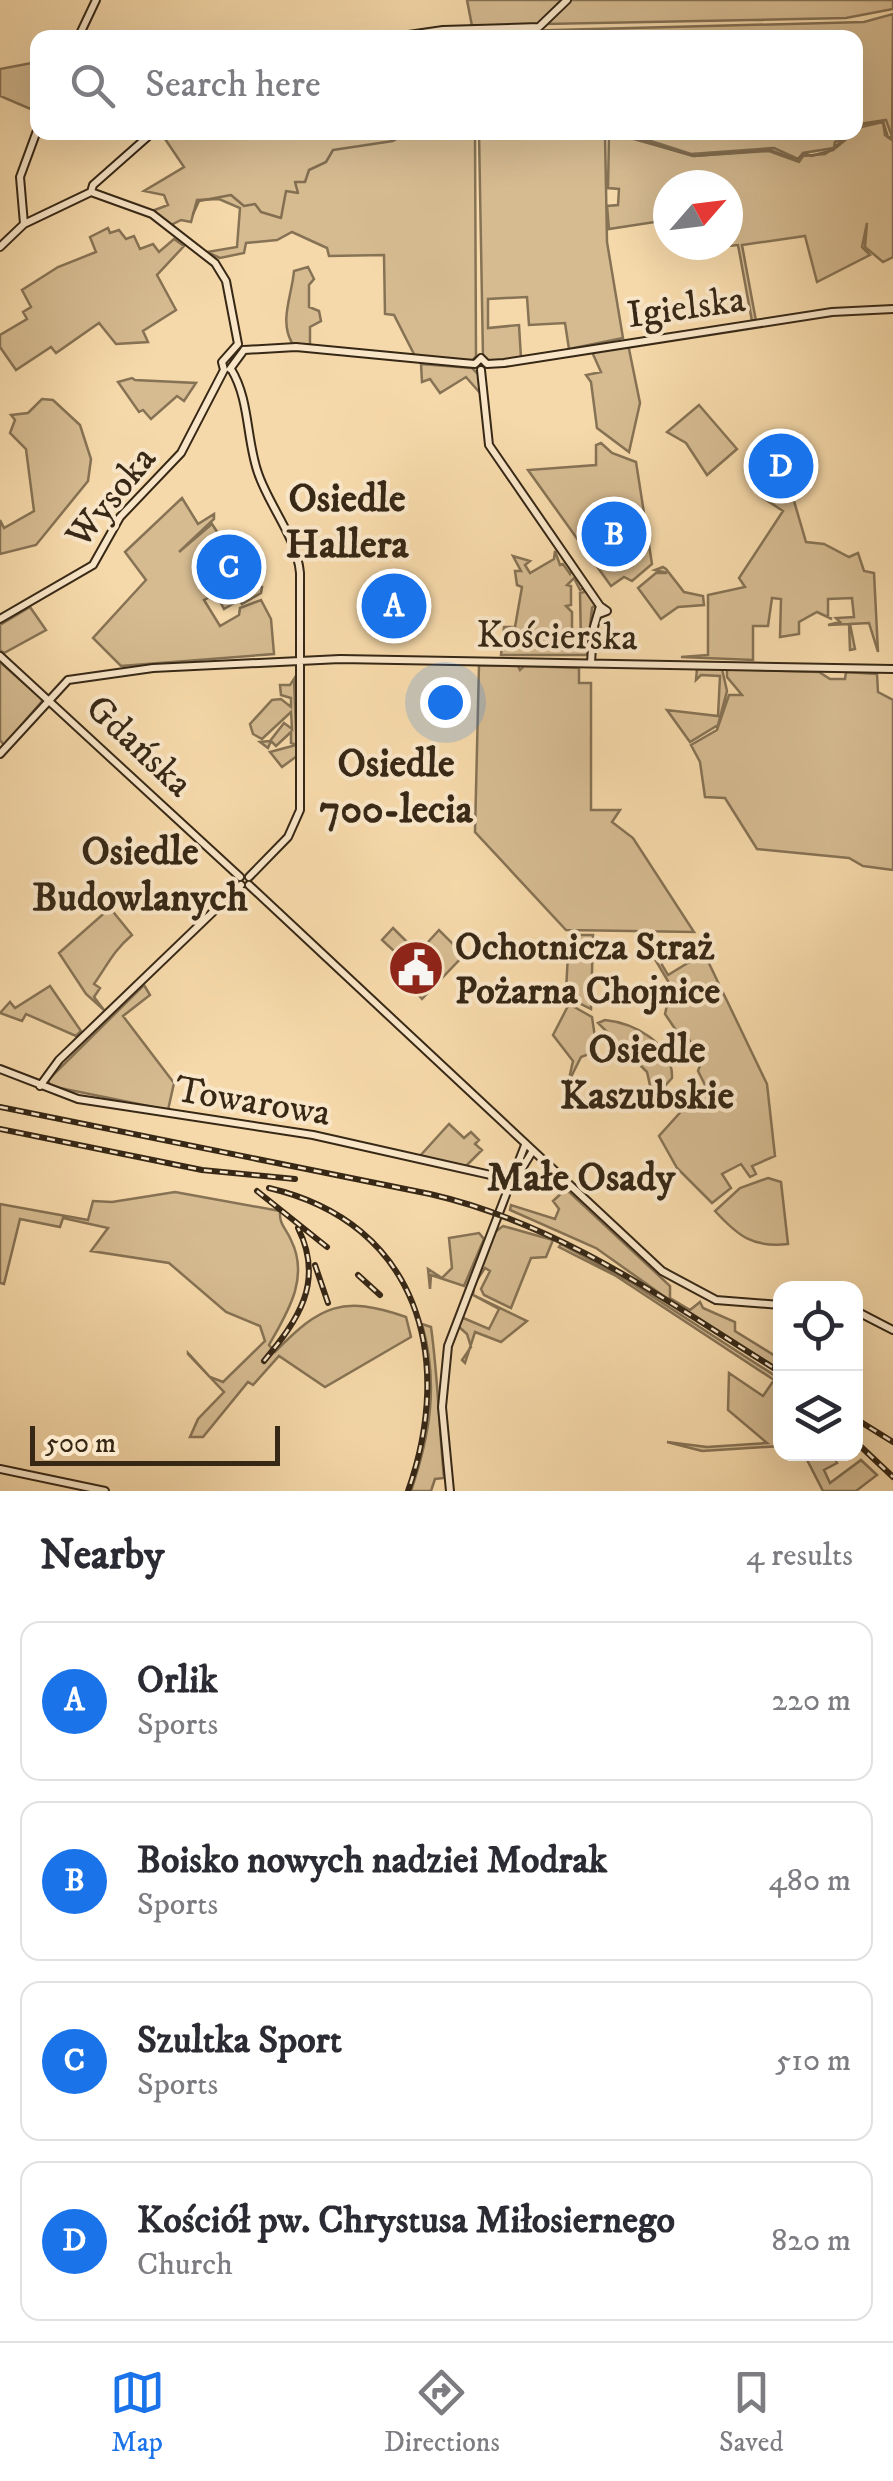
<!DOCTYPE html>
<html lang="en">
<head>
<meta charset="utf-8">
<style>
	body { margin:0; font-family:"IM FELL DW Pica",serif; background:#f2f2f3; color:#2b2b33 }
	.controls { position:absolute; right:30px; bottom:30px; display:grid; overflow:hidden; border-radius:20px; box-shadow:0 10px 40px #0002 }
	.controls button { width:90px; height:90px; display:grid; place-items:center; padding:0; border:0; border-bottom:2px solid #e1e1e2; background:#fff; color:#2b2b33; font:50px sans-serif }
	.compass { position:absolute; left:653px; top:170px; width:90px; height:90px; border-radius:50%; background:#fff; box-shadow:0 10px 40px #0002; rotate:62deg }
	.scale { position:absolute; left:30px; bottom:25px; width:250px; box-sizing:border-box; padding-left:10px; border:5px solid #372816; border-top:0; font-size:28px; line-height:35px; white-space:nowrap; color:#372816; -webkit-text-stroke:8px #f9e6c8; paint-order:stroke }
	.you { position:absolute; left:445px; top:702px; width:35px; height:35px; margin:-25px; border:8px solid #fff; border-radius:50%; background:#1a73e8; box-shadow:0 0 0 15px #1a73e833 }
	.badge { display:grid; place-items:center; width:65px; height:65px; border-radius:50%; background:#1a73e8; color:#fff; font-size:32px; font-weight:700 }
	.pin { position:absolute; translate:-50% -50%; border:5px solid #fff; box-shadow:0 2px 10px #0006 }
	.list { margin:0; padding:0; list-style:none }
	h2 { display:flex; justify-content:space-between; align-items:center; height:130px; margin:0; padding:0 40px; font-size:42px }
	h2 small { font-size:32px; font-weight:400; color:#7c7c81 }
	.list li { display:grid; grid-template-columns:65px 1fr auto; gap:30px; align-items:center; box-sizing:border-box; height:160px; margin:0 20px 20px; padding:0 20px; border:2px solid #e1e1e2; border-radius:20px }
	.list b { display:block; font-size:38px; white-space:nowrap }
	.list p { margin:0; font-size:32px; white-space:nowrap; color:#7c7c81 }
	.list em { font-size:32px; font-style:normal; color:#7c7c81 }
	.icon { flex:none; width:55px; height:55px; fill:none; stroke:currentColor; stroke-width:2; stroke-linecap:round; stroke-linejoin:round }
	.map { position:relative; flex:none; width:893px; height:1491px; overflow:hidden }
	.search { position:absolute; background:#fff; box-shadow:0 10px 40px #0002; left:30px; right:30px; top:30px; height:110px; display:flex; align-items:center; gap:25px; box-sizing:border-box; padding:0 35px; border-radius:20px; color:#7c7c81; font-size:38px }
	.sheet { height:850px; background:#fff }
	nav { display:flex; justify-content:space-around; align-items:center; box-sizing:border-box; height:140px; border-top:2px solid #e1e1e2; background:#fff; font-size:28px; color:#7c7c81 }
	nav a { display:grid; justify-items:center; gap:5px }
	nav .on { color:#1a73e8 }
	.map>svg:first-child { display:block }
	.green { fill:#d6bb91; stroke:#867254; stroke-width:2.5 }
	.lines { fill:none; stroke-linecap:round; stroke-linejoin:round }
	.stream { stroke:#836e51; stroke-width:2.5 }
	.secondary-casing { stroke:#372816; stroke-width:10 }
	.secondary { stroke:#f9e6c8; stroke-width:6 }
	.rail-casing { stroke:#372816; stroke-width:6 }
	.rail { stroke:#f9e6c8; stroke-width:2.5; stroke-dasharray:8; stroke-linecap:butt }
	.labels { text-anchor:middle; stroke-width:8; stroke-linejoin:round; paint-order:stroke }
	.street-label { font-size:38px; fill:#372816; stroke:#f9e6c8 }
	.poi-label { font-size:38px; font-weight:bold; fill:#372816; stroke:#f9e6c8; text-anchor:start }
	.neighbourhood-label { font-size:40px; font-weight:bold; fill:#372816; stroke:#f9e6c8 }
</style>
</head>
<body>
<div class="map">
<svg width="893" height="1491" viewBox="0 0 893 1491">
	<rect width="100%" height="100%" fill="#f6d9aa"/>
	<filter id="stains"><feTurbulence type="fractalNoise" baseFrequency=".002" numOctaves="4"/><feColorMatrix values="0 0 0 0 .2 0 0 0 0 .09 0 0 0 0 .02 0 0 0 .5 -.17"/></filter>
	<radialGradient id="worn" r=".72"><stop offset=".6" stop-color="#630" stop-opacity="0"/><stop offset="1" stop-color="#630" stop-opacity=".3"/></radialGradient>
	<path class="green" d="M467,0h95l-23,24 -67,2z
		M571,0h322v9l-47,9 -300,6z
		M893,14l-1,123 -6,-17 -26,4 -4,8v-94l-409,-1v-3l35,-2 382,-10z
		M37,62v36l-4,12 -33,-14v-27z
		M883,122l2,13 8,6v116l-10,5 -18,-15 2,-24 -5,24 8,8 -53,27 -12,-46 -63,9 14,76h-4l-14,-76 -59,6 -1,-6h50v-60h-60v35l-59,9 -2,-23 11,-1 1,-16 -11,-1 1,-53 14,-2 4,3 66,20 76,-5 30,11 4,-6 22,-2 9,-6 -31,5 -5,6 -24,-11 -83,6 -65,-21h229l-20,9 -1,5 27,-20z
		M161,133h314l1,223 -4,5 -57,-5 -21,-41 -9,-1 -1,-59 -55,1 -2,-8 -35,-16 -15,8 -31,3 -2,10 -24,5 -13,-6 30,-5 3,-39 -21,-9 -22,1 -6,22 -10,-2 -12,6 -17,-15 16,-6 -4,-10 -20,-4 40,-24z
		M479,133h126l2,109 16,96 -54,11 -4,-26 -36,2 -2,-28 -39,2v29l31,-3 2,33 -32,4 -6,-5z
		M108,228l2,5 9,-3 7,9 8,-3 6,13 13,-5 6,8 15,-13 10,7 -27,29 19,35 -33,21 5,11 -32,2 -17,-21 -43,30 -5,-6 -35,23 -16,-23v-12l27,-16 -4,-7 8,-5 -9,-17 36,-23 38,-15 -6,-15z
		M308,267l6,12 -5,6v22l10,4 2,10 -11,6v19l-18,-3c-13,-22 0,-48 2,-72z
		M628,344l12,59 -11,49 -32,-24 -6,-46 -5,-7 15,-3 -9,-20z
		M421,364l51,4 6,6 2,19 -14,-16 -26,16 -10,-14 -8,3z
		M132,378l3,2 61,3 -12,18 -7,-5 -26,23 -8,-9 -4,2 -21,-30z
		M42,399l11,1 27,25 11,34 -3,22 -52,64 -36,9v-34l4,8 30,-17 -8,-62 -16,-16 5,-13 -4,-5 17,-2z
		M699,405l38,44 -30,26 -21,-32 -19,-11z
		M601,443l11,10 24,9 16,102 -20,17 -8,-4 -13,9 -83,-116 68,-5v-20z
		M760,468l34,33 12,41 18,2 25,13 9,-4 6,18 10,2 4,79 -9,-29 -19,1 5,25 -5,1 -1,-26 -21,1 12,-3 -4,-4 18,-1 -2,-19 -24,1v18l4,2 -15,-7 -18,10v12l-19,3 1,-38 -9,-1 -4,28h-15v34l-72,-3 27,-2v-60l37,-8 -6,-9 44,-67 -20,-13z
		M182,498l16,26 16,-10v5l-35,33 33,-28 40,62 10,1 -1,6 -19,11 -18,-29 -4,1 14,27 -10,6 -8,-15 -12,6 16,26 19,-11 1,-7 21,-8 10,19 3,35 -153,12 -28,-28 53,-58 -21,-28z
		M555,551l5,14 3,-1 7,10 2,-5 13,19 -5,2 -6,-12 -7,7 4,1v19l-5,1 6,6v33h9l-1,-52 8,-2 9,13 -5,4 -5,47h-86l3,-28h11l7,-40 -5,-2 -2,-14h6l-8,-15 17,5 -5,4 5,8 24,-14z
		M663,567l3,2 18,23 19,4 1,9 -26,2 -17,12 -23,-31 18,-15h11l-12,-3z
		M30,607l16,23 -42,23 -4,-3v-25z
		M0,662l43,38 -39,45 -4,-5z
		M479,665l39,1 2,4 4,-4 55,2v15h12v127h29l-8,12 21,16 61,94 -128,-2 -91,-98z
		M697,669h25l5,22 -9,34 -28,17 -23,-32 51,6 2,-40 -19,-1 -5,5z
		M727,669l92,3 11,7h15l1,-7 31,2 1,18 15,8v170l-30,-4 -14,-8 -92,-9 -32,-51 -20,-1 -5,-35 -9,-17 26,-15 12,-35h13l-15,-18z
		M294,679l3,77 -15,11 -12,-15 26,-7 -5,-2v-11l-15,14 -5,-5 -3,7 -8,-6 10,-1 14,-18 8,6 -1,-17 -29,27 -9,-5 -3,-10 22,-24 9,-1 10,8v-9l-10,-3 -1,-10h10z
		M110,908l22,27c-19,16 -25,31 -38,49l6,4 -6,9 10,13 -18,-16 -27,-41z
		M393,928l25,25 21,-23 25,25 -42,44 -6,-7 3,-12 12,-15 -13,-12 -10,11 -26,-24z
		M569,935h24l-2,74 -22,-11 -3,-7z
		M653,942l9,2v21l6,10 36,-22 63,131 8,72 -23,10 4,8 -6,3 -9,-13 -19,10 9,14 -19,15 -35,-35 -18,-32 46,-51 -7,-14 4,-11 -14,-22 -4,4 -19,-28 3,-13 13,-6 -6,-2 -22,-37z
		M144,985l6,10 -27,21 51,67 -6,27 -118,-24 -2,-6z
		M50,986l31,45 -5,5 -50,-22 -4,7 -22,-8 10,-11 5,6z
		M569,1004l23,13 5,34 -16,6 -13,26 5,-22 -20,-26z
		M605,1020c29,3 68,23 67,58l-19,21 -6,-27 -49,-49z
		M449,1124l15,14 7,-6 8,8 -4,4 7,6 -18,18 -45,-11z
		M768,1178l13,4 7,62c-35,4 -50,-8 -73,-33l25,-23z
		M566,1189l104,97v12l20,12 10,-8 3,6 32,14v9l45,28v11l-84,-51 -100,-71 -86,-38 1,-5 44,14 4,-10 -6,-8z
		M175,1192l105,19c-1,14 6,17 11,29 19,38 -4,73 -22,105l6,7c46,-47 67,-57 131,-35l5,20 -86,50 -46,-31 -26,29 -5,-3 -45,55h-13l8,-18 26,-27 -36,-38v-1l22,24 13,5 42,-41 -5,-15 -34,-14 -57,-49 -78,-12 17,-23 -45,-10 -3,9 -40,-8 -16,65 -4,-1v-79l88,16 5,-19 19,1z
		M503,1226l50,14 -7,17 -15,1 -20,50 -27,-13 -3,-6 9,-18 -5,-3 -10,15 20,-51z
		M479,1233l5,6 -20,47 -33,-11 -1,14 -2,-20 14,9 10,-10 -3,-30z
		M561,1244l66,36 153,99v67l-78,5 -35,-9 40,5 60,-4 -39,-33 1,-37 34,23 11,-16 -158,-104 -57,-29z
		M474,1287l-1,8 54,26 -26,21 -26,-10 -10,31 -3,-3 9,-13 -4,-13 -9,-8 3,-9 28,12 10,-20 -28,-15z
		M422,1324l9,3c7,50 8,99 13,151l-9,1 -4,12h-20c19,-56 28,-108 11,-167z
		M804,1454h28l5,9 -13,7 6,13 31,-23 16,15 -21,16h-33z"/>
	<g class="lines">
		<path class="stream" d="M609,132l85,24 76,-6 27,10 8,-7 6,3 22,-6 22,-18
			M857,132l5,-8 21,-3 5,16 5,1
			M193,214l6,-13 32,-6 13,11 11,-2 6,8 20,6 5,-27 12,2 -3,-11h10l4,-12 17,-8 7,-12 60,-9 16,-9"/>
		<g class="secondary-casing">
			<path id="secondary" d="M78,38l18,-38
				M388,38l55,-8 96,-3 28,-27
				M91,192l61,22 63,49 11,18 12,63
				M24,224l-4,-47 18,-49
				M0,247l24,-23 67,-32 2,-7 60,-53
				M244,350l52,-3 167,16 12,1 6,-6 6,6 17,-1 328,-51 61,-3
				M230,369l14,-19
				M231,369c19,31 15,70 27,104 11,33 39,65 42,100v237l-12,27 -39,40
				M224,370l-2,-8 16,-18
				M481,370l8,75 111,161
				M599,614l8,-3 -7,-5
				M0,619l93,-54 27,-48 61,-64 43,-83
				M0,656l240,221
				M591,663l2,-33 7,-24
				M0,754l68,-74 85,-12 187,-9 553,10
				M249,885l413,386 54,29 64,5
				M0,1069l78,30 235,36 200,45
				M40,1086l19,-26 182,-175
				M518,1175l14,-23
				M856,1311l37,19
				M0,1469l105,22
				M450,1491l-8,-84 6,-61 77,-201"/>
		</g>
		<use href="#secondary" class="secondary"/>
		<g class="rail-casing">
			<path id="rail" d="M0,1107l430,87c131,30 238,108 350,178
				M0,1129l202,41 93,9
				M269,1188c150,35 186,170 139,303
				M257,1191l70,56
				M315,1265l13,38
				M358,1275l22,20
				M264,1361c34,-41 61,-79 34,-133
				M856,1419l37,23
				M856,1442l37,35"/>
		</g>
		<use href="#rail" class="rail"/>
	</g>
	<defs>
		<g id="civic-disc" transform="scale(2.875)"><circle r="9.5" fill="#8f2418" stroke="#f9e6c8"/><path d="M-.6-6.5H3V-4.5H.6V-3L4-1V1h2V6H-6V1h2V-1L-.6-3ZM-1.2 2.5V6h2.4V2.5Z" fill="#fff"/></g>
	</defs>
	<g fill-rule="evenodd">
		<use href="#civic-disc" x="416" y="968"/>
	</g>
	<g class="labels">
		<g class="street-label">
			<text transform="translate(686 306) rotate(-8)" y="13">Igielska</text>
			<text transform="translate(110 496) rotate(-51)" y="13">Wysoka</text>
			<text transform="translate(557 635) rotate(1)" y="13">Kościerska</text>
			<text transform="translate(140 745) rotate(43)" y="13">Gdańska</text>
			<text transform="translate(253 1100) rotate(9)" y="13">Towarowa</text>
		</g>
		<g class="poi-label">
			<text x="455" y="959">Ochotnicza Straż<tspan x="455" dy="44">Pożarna Chojnice</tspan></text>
		</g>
		<g class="neighbourhood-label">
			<text x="347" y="511">Osiedle<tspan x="347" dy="46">Hallera</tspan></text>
			<text x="396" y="776">Osiedle<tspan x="396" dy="46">700-lecia</tspan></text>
			<text x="140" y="864">Osiedle<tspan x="140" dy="46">Budowlanych</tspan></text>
			<text x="647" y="1062">Osiedle<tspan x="647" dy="46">Kaszubskie</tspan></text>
			<text x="581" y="1190">Małe Osady</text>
		</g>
	</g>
	<rect width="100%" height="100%" filter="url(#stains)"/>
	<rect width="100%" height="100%" fill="url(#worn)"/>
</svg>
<div class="controls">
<button><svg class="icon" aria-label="locate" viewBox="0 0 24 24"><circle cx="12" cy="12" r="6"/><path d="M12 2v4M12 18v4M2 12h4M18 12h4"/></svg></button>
<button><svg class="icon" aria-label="layers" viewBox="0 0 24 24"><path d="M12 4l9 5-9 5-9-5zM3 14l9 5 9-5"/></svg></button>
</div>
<svg class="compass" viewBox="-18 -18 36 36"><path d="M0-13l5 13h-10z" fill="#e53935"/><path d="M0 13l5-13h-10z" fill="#7c7c81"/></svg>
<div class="scale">500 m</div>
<div class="you"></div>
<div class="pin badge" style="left:394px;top:606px">A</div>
<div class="pin badge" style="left:614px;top:534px">B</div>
<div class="pin badge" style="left:229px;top:567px">C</div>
<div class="pin badge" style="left:781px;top:466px">D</div>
<div class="search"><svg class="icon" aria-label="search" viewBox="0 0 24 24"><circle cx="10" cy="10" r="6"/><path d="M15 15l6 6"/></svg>Search here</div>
</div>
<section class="sheet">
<h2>Nearby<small>4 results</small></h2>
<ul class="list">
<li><span class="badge">A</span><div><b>Orlik</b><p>Sports</p></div><em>220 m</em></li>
<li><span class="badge">B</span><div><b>Boisko nowych nadziei Modrak</b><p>Sports</p></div><em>480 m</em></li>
<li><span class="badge">C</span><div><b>Szultka Sport</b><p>Sports</p></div><em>510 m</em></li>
<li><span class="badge">D</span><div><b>Kościół pw. Chrystusa Miłosiernego</b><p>Church</p></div><em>820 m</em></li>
</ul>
</section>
<nav>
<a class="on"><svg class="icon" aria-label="map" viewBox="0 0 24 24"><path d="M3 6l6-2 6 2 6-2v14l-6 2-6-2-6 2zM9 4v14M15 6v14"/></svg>Map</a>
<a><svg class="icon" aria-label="directions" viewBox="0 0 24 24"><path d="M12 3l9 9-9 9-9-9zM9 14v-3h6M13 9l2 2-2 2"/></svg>Directions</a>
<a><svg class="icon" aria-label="saved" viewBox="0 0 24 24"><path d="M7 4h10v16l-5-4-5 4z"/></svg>Saved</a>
</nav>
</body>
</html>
